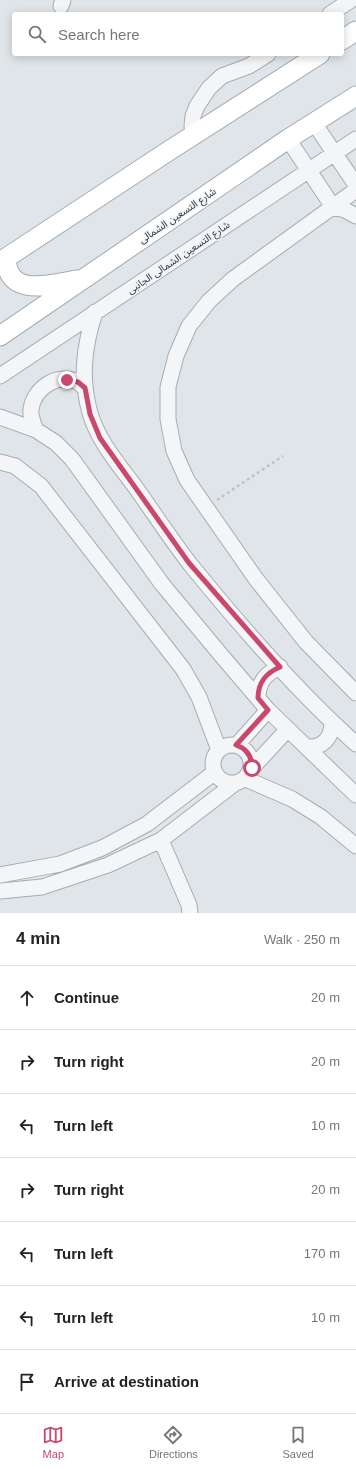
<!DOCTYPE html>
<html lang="en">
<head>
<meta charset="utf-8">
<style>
	body { margin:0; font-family:Helvetica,"Noto Sans Arabic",sans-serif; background:#f2f2f2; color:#222 }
	.stop { position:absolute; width:12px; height:12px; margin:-9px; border:3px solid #cb486d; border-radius:50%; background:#fff }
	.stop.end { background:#cb486d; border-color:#fff; box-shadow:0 1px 4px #0008 }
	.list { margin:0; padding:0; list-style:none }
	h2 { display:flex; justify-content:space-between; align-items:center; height:52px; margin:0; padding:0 16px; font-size:17px }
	h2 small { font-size:13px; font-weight:400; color:#767676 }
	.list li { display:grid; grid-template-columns:26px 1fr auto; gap:12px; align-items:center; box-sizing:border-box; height:64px; padding:0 16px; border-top:1px solid #e0e0e0 }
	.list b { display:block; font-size:15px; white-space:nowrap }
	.list em { font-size:13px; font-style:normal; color:#767676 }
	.icon { flex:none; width:22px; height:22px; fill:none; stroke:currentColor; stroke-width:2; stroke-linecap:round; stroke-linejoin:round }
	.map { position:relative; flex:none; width:356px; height:913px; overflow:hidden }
	.search { position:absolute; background:#fff; box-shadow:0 2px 10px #0003; left:12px; right:12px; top:12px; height:44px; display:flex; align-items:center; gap:10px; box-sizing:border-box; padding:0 14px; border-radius:4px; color:#767676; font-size:15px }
	.sheet { height:500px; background:#fff }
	nav { display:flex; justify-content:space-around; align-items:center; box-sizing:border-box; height:56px; border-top:1px solid #e0e0e0; background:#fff; font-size:11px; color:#767676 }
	nav a { display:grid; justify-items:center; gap:2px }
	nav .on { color:#cb486d }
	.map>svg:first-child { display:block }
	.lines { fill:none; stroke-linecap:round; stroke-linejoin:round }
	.minor-casing { stroke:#a5adb3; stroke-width:17 }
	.major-casing { stroke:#a0abb4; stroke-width:21 }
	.path { stroke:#bec3c7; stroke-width:2.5; stroke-dasharray:3 3; stroke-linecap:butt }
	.minor { stroke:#f3f5f7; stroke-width:15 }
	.major { stroke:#fff; stroke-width:19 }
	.route { stroke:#cb486d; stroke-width:5 }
	.labels { text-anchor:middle; stroke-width:3; stroke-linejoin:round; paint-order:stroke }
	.street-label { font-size:10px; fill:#293540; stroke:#f0f3f6 }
</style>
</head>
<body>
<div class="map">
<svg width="356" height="913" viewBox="0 0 356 913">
	<rect width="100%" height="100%" fill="#e0e5e9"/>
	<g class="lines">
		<g class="minor-casing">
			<path id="minor" d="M61,6l2,-6
				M330,14l21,-14
				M314,123l42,62
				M195,134l-3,-8 1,-10 4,-10 12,-18 13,-12 27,-10 19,-12
				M288,139l45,68 12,3 11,6
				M356,190l-123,89 -24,22 -20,25 -13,30 -8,31v32l6,32 13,29 69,99 50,63 50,51
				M95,312c-11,35 -15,65 -5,101 9,31 33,56 51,82 16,23 32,47 49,69 51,63 106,126 166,180
				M0,376l356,-237
				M0,417l36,13 20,13 16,16 90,125 59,71 47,55 88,85
				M36,430c-3,-7 -6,-14 -5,-21 3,-21 27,-37 47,-27 2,2 5,5 7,6
				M0,462l15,4 26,20 142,183 16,28 20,53
				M258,698c0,-16 8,-25 22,-31
				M213 764a19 19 0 1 1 38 0a19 19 0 1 1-38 0Z
				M237,745l31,-35
				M307,747c16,1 25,-9 25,-25
				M252,768l36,-39
				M246,779l46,20 29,18 35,29
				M161,840l28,65 1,8
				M0,875l60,-11 42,-16 45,-24 68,-52
				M0,891l42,-4 66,-22 53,-25 73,-56"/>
		</g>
		<g class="major-casing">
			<path id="major" d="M342,40l14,-9
				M6,258c2,41 45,26 72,22
				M0,262l167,-110 153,-98
				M0,336l288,-197 68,-43"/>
		</g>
		<path class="path" d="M217,500l66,-44"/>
		<use href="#minor" class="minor"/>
		<use href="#major" class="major"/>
	</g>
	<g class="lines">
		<path class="route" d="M67,380l11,2 7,6 5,26 10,24 89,125 91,104c-14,6 -22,15 -22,31l10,12 -32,35c12,4 16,12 16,23"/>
	</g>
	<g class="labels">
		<g class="street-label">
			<text transform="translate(177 215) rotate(-34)" y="4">شارع التسعين الشمالى</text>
			<text transform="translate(178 257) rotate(-34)" y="4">شارع التسعين الشمالى الجانبى</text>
		</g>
	</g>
</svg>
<div class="stop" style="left:252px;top:768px"></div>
<div class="stop end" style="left:67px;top:380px"></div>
<div class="search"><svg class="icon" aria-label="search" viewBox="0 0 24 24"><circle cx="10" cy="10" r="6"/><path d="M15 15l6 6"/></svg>Search here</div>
</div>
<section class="sheet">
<h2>4 min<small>Walk · 250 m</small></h2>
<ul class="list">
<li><svg class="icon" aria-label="ahead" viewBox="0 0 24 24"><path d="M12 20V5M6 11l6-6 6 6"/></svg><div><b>Continue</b></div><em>20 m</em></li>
<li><svg class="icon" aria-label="right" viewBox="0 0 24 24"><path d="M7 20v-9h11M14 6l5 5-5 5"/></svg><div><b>Turn right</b></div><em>20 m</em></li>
<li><svg class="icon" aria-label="left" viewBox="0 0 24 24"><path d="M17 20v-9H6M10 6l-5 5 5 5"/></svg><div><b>Turn left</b></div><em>10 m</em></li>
<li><svg class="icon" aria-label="right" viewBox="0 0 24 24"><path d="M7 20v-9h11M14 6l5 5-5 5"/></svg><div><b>Turn right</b></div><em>20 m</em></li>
<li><svg class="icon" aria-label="left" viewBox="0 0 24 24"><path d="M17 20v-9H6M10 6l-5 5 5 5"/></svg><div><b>Turn left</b></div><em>170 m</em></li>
<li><svg class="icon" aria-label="left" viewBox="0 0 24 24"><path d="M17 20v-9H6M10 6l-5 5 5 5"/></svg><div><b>Turn left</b></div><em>10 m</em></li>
<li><svg class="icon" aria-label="arrive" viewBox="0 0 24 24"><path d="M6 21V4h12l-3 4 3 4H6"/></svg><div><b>Arrive at destination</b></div></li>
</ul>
</section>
<nav>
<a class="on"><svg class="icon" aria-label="map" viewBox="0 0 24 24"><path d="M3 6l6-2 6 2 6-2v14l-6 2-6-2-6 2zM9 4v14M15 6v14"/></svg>Map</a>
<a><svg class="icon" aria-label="directions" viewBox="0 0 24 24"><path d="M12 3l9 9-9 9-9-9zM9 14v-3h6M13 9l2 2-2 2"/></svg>Directions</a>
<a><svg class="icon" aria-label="saved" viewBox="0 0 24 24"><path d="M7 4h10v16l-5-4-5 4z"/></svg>Saved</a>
</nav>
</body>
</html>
